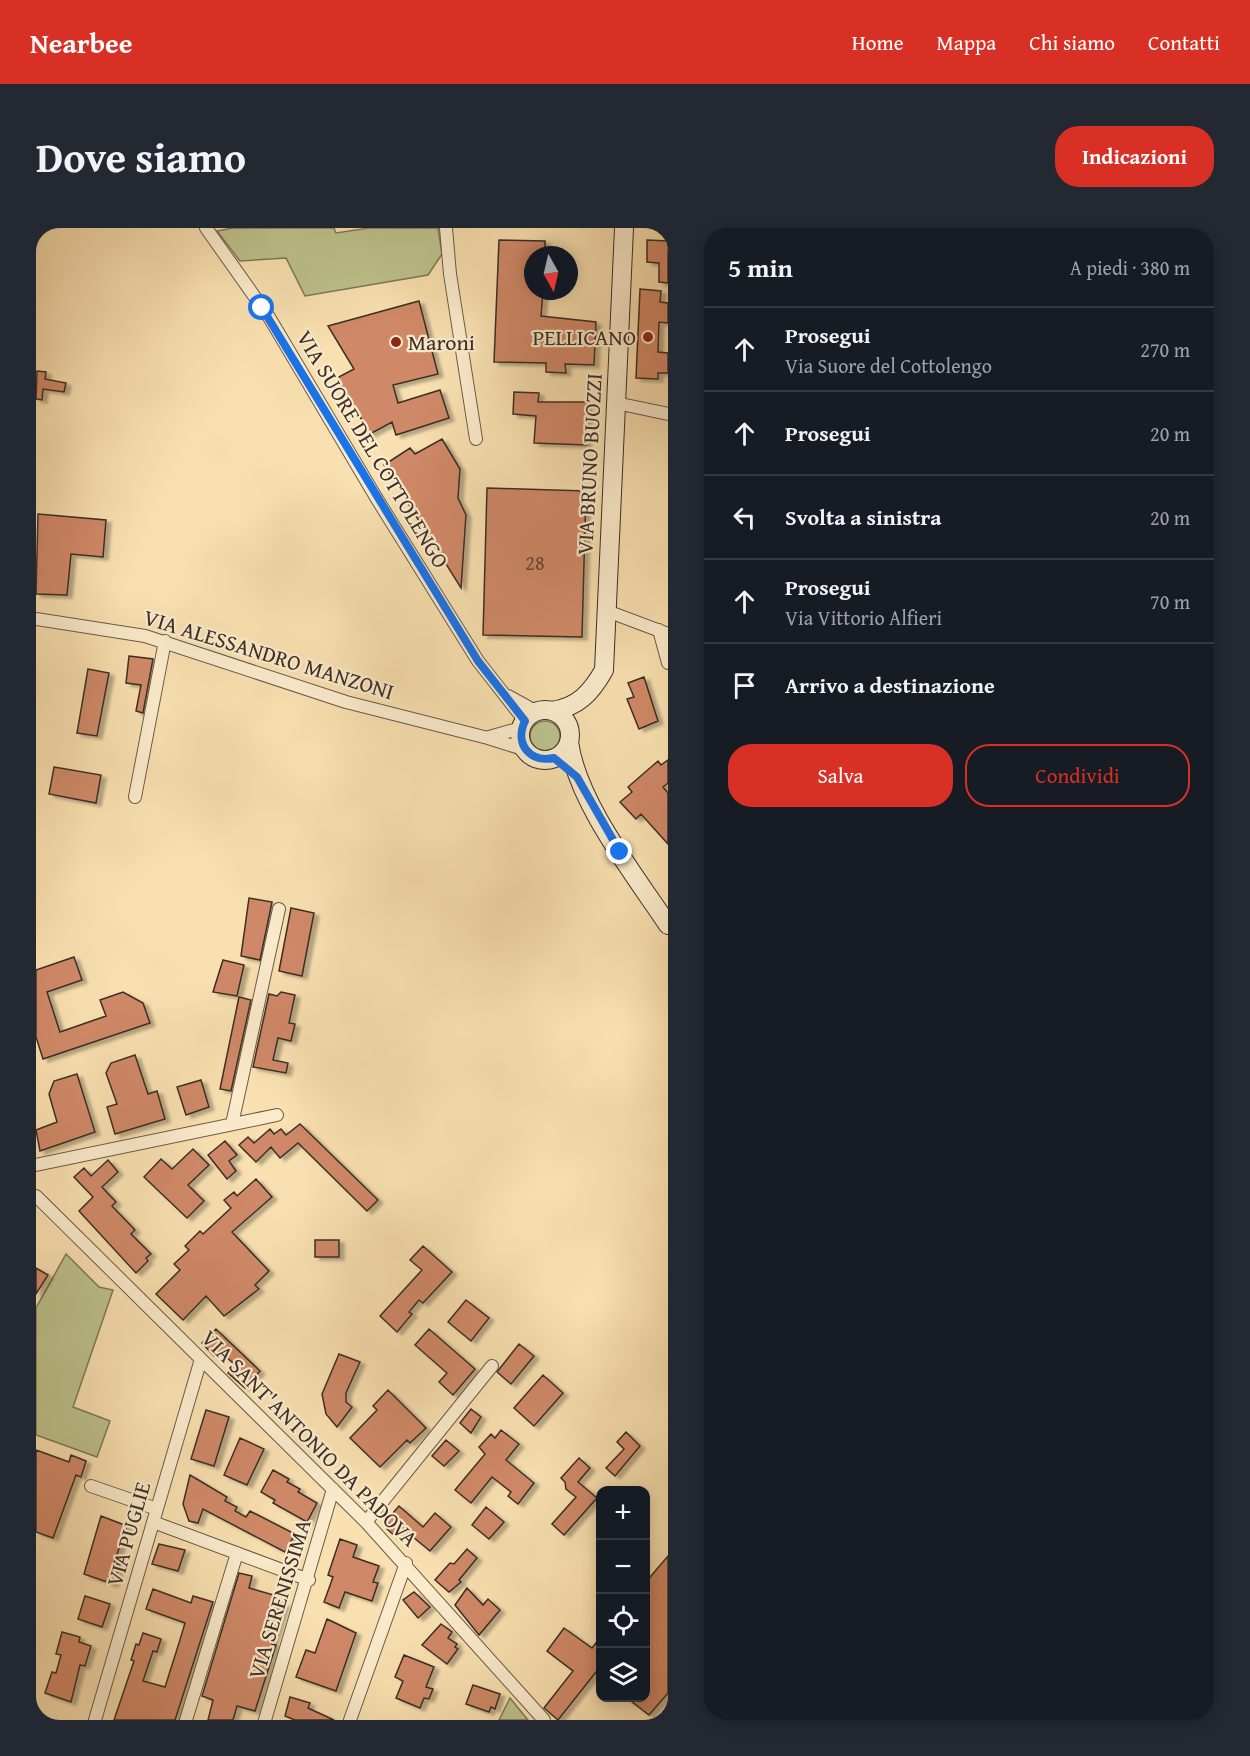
<!DOCTYPE html>
<html lang="it">
<head>
<meta charset="utf-8">
<style>
	body { margin:0; font-family:"Gentium Book Plus",serif; background:#242831; color:#f1f3f6 }
	.controls { position:absolute; right:18px; bottom:18px; display:grid; overflow:hidden; border-radius:12px; box-shadow:0 3px 15px #0003 }
	.controls button { width:54px; height:54px; display:grid; place-items:center; padding:0; border:0; border-bottom:2px solid #363941; background:#171b24; color:#f1f3f6; font:30px sans-serif }
	.compass { position:absolute; left:488px; top:18px; width:54px; height:54px; border-radius:50%; background:#171b24; box-shadow:0 3px 15px #0003; rotate:172deg }
	.stop { position:absolute; width:18px; height:18px; margin:-14px; border:4px solid #1a73e8; border-radius:50%; background:#fff }
	.stop.end { background:#1a73e8; border-color:#fff; box-shadow:0 2px 6px #0008 }
	.list { margin:0; padding:0; list-style:none }
	h2 { display:flex; justify-content:space-between; align-items:center; height:78px; margin:0; padding:0 24px; font-size:26px }
	h2 small { font-size:20px; font-weight:400; color:#9ea1a6 }
	.list li { display:grid; grid-template-columns:39px 1fr auto; gap:18px; align-items:center; box-sizing:border-box; height:84px; padding:0 24px; border-top:2px solid #363941 }
	.list b { display:block; font-size:22px; white-space:nowrap }
	.list p { margin:0; font-size:20px; white-space:nowrap; color:#9ea1a6 }
	.list em { font-size:20px; font-style:normal; color:#9ea1a6 }
	.actions { display:flex; gap:12px; padding:18px 24px }
	.actions a { flex:1; padding:14px 0; border:2px solid #d93025; border-radius:24px; text-align:center; font-size:21px; color:#d93025 }
	.actions .main { background:#d93025; color:#fff }
	.icon { flex:none; width:33px; height:33px; fill:none; stroke:currentColor; stroke-width:2; stroke-linecap:round; stroke-linejoin:round }
	.map { position:relative; flex:none; width:632px; height:1492px; overflow:hidden; border-radius:24px }
	header { display:flex; align-items:center; gap:36px; box-sizing:border-box; height:84px; padding:0 30px; background:#d93025; color:#fff }
	header strong { font-size:28px }
	nav { display:flex; gap:33px; margin-inline-start:auto; font-size:21px }
	.intro { display:flex; align-items:center; justify-content:space-between; box-sizing:border-box; height:144px; padding:0 36px }
	h1 { margin:0; font-size:42px }
	.button { padding:15px 27px; border-radius:24px; background:#d93025; color:#fff; font-size:21px; font-weight:700 }
	main { display:flex; gap:36px; padding:0 36px }
	aside { flex:1; background:#171b24; border-radius:24px; box-shadow:0 3px 15px #0003 }
	.map>svg:first-child { display:block }
	.green { fill:#bdc28c; stroke:#7c785a; stroke-width:1.5 }
	.building { fill:#d08968; stroke:#3a2e27; stroke-width:1.5; filter:url(#shadow) }
	.lines { fill:none; stroke-linecap:round; stroke-linejoin:round }
	.street-casing { stroke:#6a5a49; stroke-width:14 }
	.secondary-casing { stroke:#3a2e27; stroke-width:20 }
	.street { stroke:#fbebcc; stroke-width:12 }
	.secondary { stroke:#fbebcc; stroke-width:18 }
	.route { stroke:#1a73e8; stroke-width:8 }
	.poi-dot { fill:#8f2418; stroke:#fbebcc; stroke-width:2 }
	.labels { text-anchor:middle; stroke-width:4.5; stroke-linejoin:round; paint-order:stroke }
	.number-label { font-size:20px; fill:#604537 }
	.poi-label { font-size:22px; fill:#3a2e27; stroke:#fbebcc; text-anchor:end }
	.street-label { font-size:22px; fill:#3a2e27; stroke:#fbebcc }
</style>
</head>
<body>
<header>
<strong>Nearbee</strong>
<nav><a>Home</a><a>Mappa</a><a>Chi siamo</a><a>Contatti</a></nav>
</header>
<div class="intro"><h1>Dove siamo</h1><a class="button">Indicazioni</a></div>
<main>
<div class="map">
<svg width="632" height="1492" viewBox="0 0 632 1492">
	<defs>
		<filter id="shadow"><feDropShadow dx="5" dy="3" stdDeviation="1.5" flood-color="#0004"/></filter>
	</defs>
	<rect width="100%" height="100%" fill="#f9e0b0"/>
	<filter id="stains"><feTurbulence type="fractalNoise" baseFrequency=".00333" numOctaves="4"/><feColorMatrix values="0 0 0 0 .2 0 0 0 0 .09 0 0 0 0 .02 0 0 0 .5 -.17"/></filter>
	<radialGradient id="worn" r=".72"><stop offset=".6" stop-color="#630" stop-opacity="0"/><stop offset="1" stop-color="#630" stop-opacity=".3"/></radialGradient>
	<path class="green" d="M197,0h101l2,5 33,-5h69l4,26 -14,21 -123,21 -19,-38 -46,3 -23,-30z
		M494 508a15 15 0 1 1 30 0a15 15 0 1 1-30 0Z
		M30,1026l33,33 14,3 -40,117 37,14 -13,36 -61,-22v-127z
		M474,1470l18,22h-29z"/>
	<path class="building" d="M463,12l46,1v14h-12v36h10l-2,25 55,6 -2,43 -29,-1 1,9 -20,-1v-9l-52,-1z
		M611,12l21,1v42l-9,-1v-19l-12,-1z
		M604,61l21,2 -1,11 8,1v20l-9,-1 -1,30 10,1v20h-10v6l-22,-1z
		M383,73l19,73 -45,11 5,18 42,-13 9,28 -53,17 -4,-13 -22,12 -33,-56 17,-9 -26,-43z
		M1,143l9,1 -1,7 21,4 -2,9 -21,-3 -1,11 -6,-1z
		M478,164l25,1 -1,9h49l-1,43 -52,-2 2,-27 -23,-2z
		M406,211l18,30 -2,29 8,17 -5,73 -77,-123 26,-17 5,6z
		M451,260l99,3 -4,146 -99,-2z
		M2,286l68,6 -3,37 -32,-3 -4,41 -31,-1z
		M93,428l24,3 -10,54 -7,-2 5,-26 -15,-2z
		M52,441l21,4 -12,63 -20,-3z
		M608,449l14,44 -19,8 -12,-30 7,-2 -6,-14z
		M632,532v23l-5,4 5,6v51l-27,-30 -5,5 -16,-17 12,-10 -4,-5 30,-26 3,4z
		M18,539l47,8 -5,28 -47,-9z
		M213,670l23,4 -12,58 -19,-4z
		M255,680l23,5 -12,63 -23,-5z
		M38,729l8,23 -35,12 13,40 46,-16 -6,-16 23,-8 20,11 7,20 -107,36 -7,-22v-67z
		M187,732l21,5 -7,31 -24,-4z
		M245,764l14,3 -6,28 6,1 -4,17 -13,-3 -5,22 15,3 -2,10 -33,-6 16,-73 8,2z
		M203,769l12,3 -20,91 -11,-2z
		M99,827l13,39 9,-3 8,28 -50,15 -8,-27 10,-3 -11,-31 5,-10z
		M41,846l18,58 -55,19 -4,-21 21,-8 -8,-28 5,-13z
		M165,852l8,27 -23,8 -9,-28z
		M264,896l78,76 -11,11 -69,-68 -18,15 -9,-11 -15,15 -17,-17 9,-8 6,6 16,-14 4,5 7,-5 5,6z
		M189,913l12,14 -8,6 7,10 -9,8 -19,-24z
		M157,921l16,16 -21,20 16,16 -17,17 -43,-41 17,-18 11,10z
		M72,932l10,12 -16,15 14,15 -4,4 23,24 -4,4 20,20 -5,4 2,3 -12,12 -57,-62 14,-14 -19,-20 10,-9 7,8z
		M220,951l16,18 -40,35 37,39 -14,14 4,4 -35,27 -18,-20 -23,24 -27,-26 24,-24 -6,-6 15,-14 -4,-4 15,-15 3,3 28,-26 -7,-8 10,-8 3,4z
		M279,1012h24v17h-24z
		M387,1018l29,26 -29,31 -4,-3 -10,12 3,2 -15,18 -17,-16 42,-46 -12,-10z
		M0,1040l12,7 -12,19z
		M430,1072l23,18 -18,23 -23,-19z
		M180,1101l44,42 -15,17 -17,-15 7,-8 -15,-14 -6,5 -12,-13z
		M393,1101l46,40 -22,26 -14,-13 8,-9 -32,-28z
		M483,1116l15,12 -23,28 -14,-12z
		M303,1126l21,8 -14,31v9l6,5 -15,20 -11,-13 -4,-20z
		M507,1147l20,18 -29,33 -20,-18z
		M352,1162l38,38 -16,15 -3,-3 -27,27 -30,-29 27,-28 -4,-4z
		M435,1181l10,8 -10,16 -11,-10z
		M170,1182l23,7 -15,49 -23,-7z
		M465,1202l18,14 -13,16 28,23 -16,21 -10,-8 3,-4 -19,-15 -21,26 -16,-13 30,-36 -6,-7 12,-13 4,4z
		M590,1204l14,14 -25,30 -9,-8 18,-19 -7,-7z
		M204,1210l24,11 -17,36 -23,-10z
		M410,1212l13,11 -15,15 -12,-10z
		M0,1222l33,12 2,-7 15,6 -5,16 -5,-2 -23,63 -17,-6z
		M543,1230l11,10 -12,14 19,16 -33,37 -12,-11 24,-27 -10,-8 -1,-7 -4,-4z
		M237,1242l16,9 -2,3 13,7 -2,3 19,11 -10,19 -34,-19 2,-3 -14,-8z
		M154,1247l37,22 -2,4 12,6 -2,4 11,6 4,-6 45,23 -10,18 -82,-43 -5,14 -9,-2 -6,-17z
		M363,1278l24,21 12,-14 16,14 -21,24 -28,-23 -7,8 -8,-7 4,-4 -5,-4z
		M450,1279l18,15 -15,17 -17,-14z
		M65,1288l26,10 -13,37 6,2 -7,19 -29,-10z
		M304,1311l17,6 -4,12 26,9 -6,16 5,1 -6,18 -27,-9 -6,16 -15,-6 9,-25 -5,-2z
		M123,1316l26,6 -7,21 -26,-7z
		M431,1321l10,9 -18,22 2,2 -12,10 -14,-12 15,-17 4,1z
		M632,1328v137l-19,22 -22,-17h18v-115z
		M203,1345l13,3 -3,12 28,8 -1,6 8,2 -12,40 4,1 -21,66 -18,-5 -4,14h-25l5,-20 -11,-4z
		M431,1360l16,17 5,-6 12,11 -21,25 -24,-30z
		M117,1361l38,14 2,-7 20,6 -38,118h-61l20,-59 -3,-1 5,-16 3,1 4,-12 18,6 -4,13 -4,-1 -10,30 22,6 14,-44 6,-20 -39,-14z
		M378,1364l16,15 -12,11 -15,-18z
		M49,1368l25,8 -8,23 -24,-8z
		M291,1391l29,14 -20,58 -40,-14 10,-27 9,3z
		M405,1396l11,8 -4,6 9,6 -2,3 3,2 -11,15 -25,-19z
		M528,1400l28,20 8,-10v29l-42,53 -14,-12 29,-37 -26,-20z
		M26,1404l18,5 -1,5 12,4 -6,20 -5,-1 -9,37 -26,-9 7,-21 4,1 5,-18 -5,-1z
		M368,1427l30,12 -8,20 7,2 -4,10 -5,-1 -4,10 -24,-10 7,-17 -8,-4z
		M437,1457l27,9 -5,15 -4,-2 -2,5 -23,-8z
		M254,1469l20,6 -2,5 26,12h-39l-10,-4z"/>
	<g class="lines">
		<g class="street-casing">
			<path id="street" d="M170,0l63,89 108,182 101,162 47,60
				M410,0l4,46 26,165
				M580,175l52,11
				M571,383l61,23
				M0,391l109,17 201,66 142,36 38,12
				M623,402l9,33
				M472,468l29,16
				M453,509l32,-9
				M99,569l30,-156
				M196,896l47,-215
				M0,937l241,-50
				M0,968l330,326 178,198
				M55,1258l66,23
				M117,1294l156,58
				M330,1294l126,-156
				M59,1492l106,-361
				M150,1492l51,-167
				M229,1492l68,-231
				M314,1492l56,-157"/>
		</g>
		<g class="secondary-casing">
			<path id="secondary" d="M484 507a25 25 0 1 1 50 0a25 25 0 1 1-50 0Z
				M516,483c26,-4 39,-18 52,-41l20,-442
				M533,514c8,60 65,132 99,183"/>
		</g>
		<use href="#street" class="street"/>
		<use href="#secondary" class="secondary"/>
	</g>
	<g class="lines">
		<path class="route" d="M226,80l216,353 47,60c-11,23 5,42 29,37l23,19 43,75"/>
	</g>
	<g class="poi-dot">
		<circle cx="612" cy="109" r="6"/>
		<circle cx="360" cy="114" r="6"/>
	</g>
	<g class="labels">
		<g class="number-label">
			<text x="499" y="342">28</text>
		</g>
		<g class="poi-label">
			<text x="600" y="117">PELLICANO</text>
			<text x="372" y="122" text-anchor="start">Maroni</text>
		</g>
		<g class="street-label">
			<text transform="translate(337 221) rotate(59)" y="8">VIA SUORE DEL COTTOLENGO</text>
			<text transform="translate(553 236) rotate(-87)" y="8">VIA BRUNO BUOZZI</text>
			<text transform="translate(233 426) rotate(17)" y="8">VIA ALESSANDRO MANZONI</text>
			<text transform="translate(274 1210) rotate(45)" y="8">VIA SANT'ANTONIO DA PADOVA</text>
			<text transform="translate(92 1306) rotate(-74)" y="8">VIA PUGLIE</text>
			<text transform="translate(243 1371) rotate(-73)" y="8">VIA SERENISSIMA</text>
		</g>
	</g>
	<rect width="100%" height="100%" filter="url(#stains)"/>
	<rect width="100%" height="100%" fill="url(#worn)"/>
</svg>
<div class="controls">
<button>+</button>
<button>−</button>
<button><svg class="icon" aria-label="locate" viewBox="0 0 24 24"><circle cx="12" cy="12" r="6"/><path d="M12 2v4M12 18v4M2 12h4M18 12h4"/></svg></button>
<button><svg class="icon" aria-label="layers" viewBox="0 0 24 24"><path d="M12 4l9 5-9 5-9-5zM3 14l9 5 9-5"/></svg></button>
</div>
<svg class="compass" viewBox="-18 -18 36 36"><path d="M0-13l5 13h-10z" fill="#e53935"/><path d="M0 13l5-13h-10z" fill="#9ea1a6"/></svg>
<div class="stop" style="left:226px;top:80px"></div>
<div class="stop end" style="left:584px;top:624px"></div>
</div>
<aside>
<h2>5 min<small>A piedi · 380 m</small></h2>
<ul class="list">
<li><svg class="icon" aria-label="ahead" viewBox="0 0 24 24"><path d="M12 20V5M6 11l6-6 6 6"/></svg><div><b>Prosegui</b><p>Via Suore del Cottolengo</p></div><em>270 m</em></li>
<li><svg class="icon" aria-label="ahead" viewBox="0 0 24 24"><path d="M12 20V5M6 11l6-6 6 6"/></svg><div><b>Prosegui</b></div><em>20 m</em></li>
<li><svg class="icon" aria-label="left" viewBox="0 0 24 24"><path d="M17 20v-9H6M10 6l-5 5 5 5"/></svg><div><b>Svolta a sinistra</b></div><em>20 m</em></li>
<li><svg class="icon" aria-label="ahead" viewBox="0 0 24 24"><path d="M12 20V5M6 11l6-6 6 6"/></svg><div><b>Prosegui</b><p>Via Vittorio Alfieri</p></div><em>70 m</em></li>
<li><svg class="icon" aria-label="arrive" viewBox="0 0 24 24"><path d="M6 21V4h12l-3 4 3 4H6"/></svg><div><b>Arrivo a destinazione</b></div></li>
</ul>
<div class="actions"><a class="main">Salva</a><a>Condividi</a></div>
</aside>
</main>
</body>
</html>
